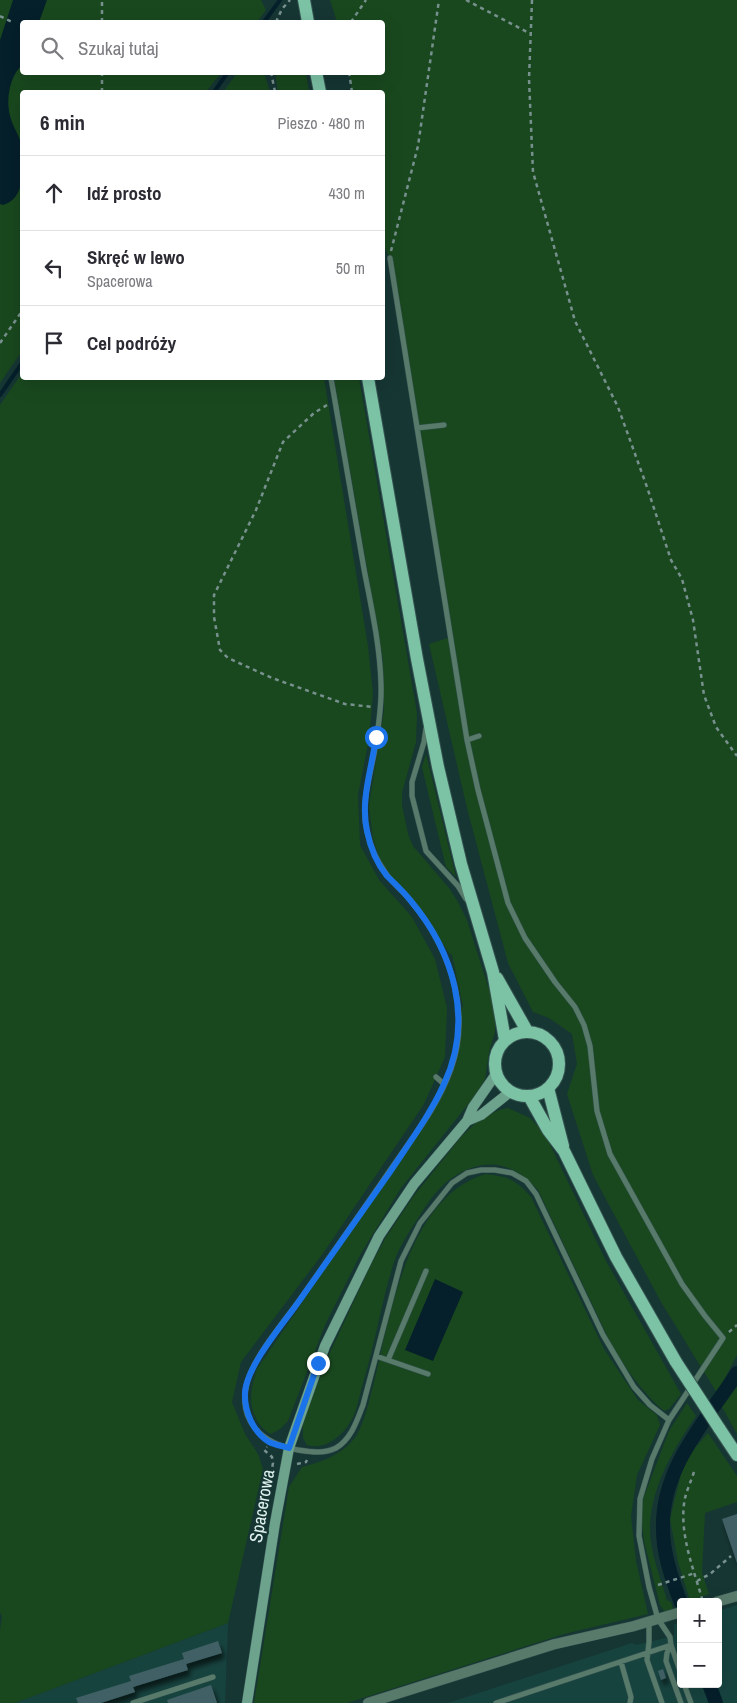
<!DOCTYPE html>
<html lang="pl">
<head>
<meta charset="utf-8">
<style>
	body { margin:0; font-family:"Archivo Narrow",sans-serif; background:#f2f2f3; color:#2b2b33 }
	.controls { position:absolute; right:15px; bottom:15px; display:grid; overflow:hidden; border-radius:5px; box-shadow:0 5px 20px #0002 }
	.controls button { width:45px; height:45px; display:grid; place-items:center; padding:0; border:0; border-bottom:1px solid #e1e1e2; background:#fff; color:#2b2b33; font:25px sans-serif }
	.stop { position:absolute; width:15px; height:15px; margin:-11px; border:4px solid #1a73e8; border-radius:50%; background:#fff }
	.stop.end { background:#1a73e8; border-color:#fff; box-shadow:0 1px 5px #0008 }
	.list { margin:0; padding:0; list-style:none }
	h2 { display:flex; justify-content:space-between; align-items:center; height:65px; margin:0; padding:0 20px; font-size:21px }
	h2 small { font-size:16px; font-weight:400; color:#7c7c81 }
	.list li { display:grid; grid-template-columns:32px 1fr auto; gap:15px; align-items:center; box-sizing:border-box; height:75px; padding:0 20px; border-top:1px solid #e1e1e2 }
	.list b { display:block; font-size:19px; white-space:nowrap }
	.list p { margin:0; font-size:16px; white-space:nowrap; color:#7c7c81 }
	.list em { font-size:16px; font-style:normal; color:#7c7c81 }
	.icon { flex:none; width:28px; height:28px; fill:none; stroke:currentColor; stroke-width:2; stroke-linecap:round; stroke-linejoin:round }
	.map { position:relative; flex:none; width:737px; height:1703px; overflow:hidden }
	.search { position:absolute; background:#fff; box-shadow:0 5px 20px #0002; left:20px; top:20px; width:365px; height:55px; display:flex; align-items:center; gap:12px; box-sizing:border-box; padding:0 18px; border-radius:5px; color:#7c7c81; font-size:19px }
	.panel { position:absolute; background:#fff; box-shadow:0 5px 20px #0002; left:20px; top:90px; width:365px; height:290px; border-radius:5px }
	.map>svg:first-child { display:block }
	.built { fill:#17433f }
	.green { fill:#19481e }
	.water { fill:#051f2b }
	.lines { fill:none; stroke-linecap:round; stroke-linejoin:round }
	.stream { stroke:#051f2b; stroke-width:4 }
	.canal { stroke:#051f2b; stroke-width:14 }
	.building { fill:#406065; filter:url(#shadow) }
	.lane-casing { stroke:#365451; stroke-width:6 }
	.street-casing { stroke:#365451; stroke-width:11 }
	.secondary-casing { stroke:#365451; stroke-width:11 }
	.primary-casing { stroke:#365451; stroke-width:14 }
	.path { stroke:#78918e; stroke-width:2.5; stroke-dasharray:4 4; stroke-linecap:butt }
	.lane { stroke:#587a6b; stroke-width:5 }
	.street { stroke:#587a6b; stroke-width:10 }
	.secondary { stroke:#6da38d; stroke-width:10 }
	.primary { stroke:#7cc3a6; stroke-width:12 }
	.primary-bridge-casing { stroke:#365451; stroke-width:14; stroke-linecap:butt }
	.primary-bridge { stroke:#7cc3a6; stroke-width:12 }
	.route { stroke:#1a73e8; stroke-width:6 }
	.labels { text-anchor:middle; stroke-width:4.5; stroke-linejoin:round; paint-order:stroke }
	.street-label { font-size:18px; fill:#dff1ef; stroke:#163633 }
</style>
</head>
<body>
<div class="map">
<svg width="737" height="1703" viewBox="0 0 737 1703">
	<defs>
		<filter id="shadow"><feDropShadow dx="3" dy="5.5" stdDeviation="2.5" flood-color="#0009"/></filter>
	</defs>
	<rect width="100%" height="100%" fill="#163633"/>
	<path class="built" d="M737,1605v98h-289l184,-60 4,2 38,-9v-12l7,-2v62h37v-73z
		M228,1623l-3,80h-210z"/>
	<path class="green" d="M0,0h261l5,10 -9,12h-235v50l199,1 -15,19h-184v259l-22,32z
		M330,0h407v1355l-20,38 -56,-91 -68,-127 -26,-81 10,-30 -5,-30 -23,-16 -16,-6 -25,-49 -41,-155 -38,-164 22,-7 -61,-379 -7,-14 -1,-152h-30l-3,-19 33,-1v-50h-45z
		M238,72l26,1 6,19h-13l1,-3 -3,3h-32z
		M275,72l31,1 3,19h-31z
		M22,373v5h302l44,268 5,47 -4,46 -11,56 2,50 19,35 33,37 23,42 12,49 -2,49 -21,47 -100,148 -83,110 -9,40 13,32 13,20 5,15 -35,154 -213,80h-15v-73l2,-13 -2,-5v-1207z
		M334,378h25l58,335 -1,29 -14,51v12l6,29 5,12 36,42 9,14 9,18 25,79 3,19v14l-6,20 -4,27 -8,14 -76,95 -41,67 -35,70 -37,96 -8,8 -9,5c-5,-2 -6,-4 -10,-8 -14,-17 -11,-37 -4,-57l182,-267c7,-14 16,-30 19,-46 2,-12 1,-42 5,-50l-11,-51 -3,-2 -29,-44 -27,-30 -12,-18 -8,-22 -4,-33 15,-96 -1,-50z
		M426,754l30,123 -10,-10 -24,-100z
		M508,1108l22,10 15,16 61,127 75,133 -12,15 -5,2c-22,-19 -38,-42 -53,-67l-73,-154c-19,-20 -39,-32 -67,-22 -23,8 -36,24 -49,44 -11,17 -23,34 -29,53 -12,39 -18,79 -30,118 -3,10 -5,22 -9,32 -8,18 -27,36 -47,30l-4,-7v-14l23,-63 45,-96 14,-26 28,-42 49,-61 17,-16 20,-10z
		M486,1174c23,3 29,5 45,23l73,152 34,51 19,15 3,10 -23,50 -6,41 5,45 12,53 -84,20 -217,69h-93l35,-216 13,-20c19,-5 39,-12 52,-28 10,-12 17,-46 21,-61 16,-67 34,-182 111,-204z
		M737,1386v48l-15,-27z
		M687,1403l9,13c-22,32 -44,69 -46,109 -1,25 10,51 17,75l4,2 2,7 -9,2 -4,-6 -16,-64 -4,-34 29,-76z
		M708,1433l29,43v26l-32,11 -3,60 7,21 -19,7 -12,-39 -8,-43 12,-49 12,-21z"/>
	<path class="water" d="M13,0h34l-8,22h-17v43c-13,12 -17,37 -11,54 3,10 10,19 11,29 1,5 0,11 0,16 0,17 0,35 -19,41l-3,-1v-164z
		M435,1279l28,13 -30,69 -28,-11z"/>
	<g class="lines">
		<path class="stream" d="M264,22l16,-22
			M214,92l14,-20
			M0,395l22,-32"/>
		<path class="canal" d="M681,1603c-9,-23 -18,-49 -18,-74 -2,-61 43,-108 74,-156
			M709,1684l7,19"/>
	</g>
	<path class="building" d="M737,1514v49l-15,-44z
		M218,1641l4,12 -36,11 2,6 -55,17 2,5 -34,11h-23l-2,-5 55,-17 -2,-5 55,-17 -2,-6z
		M663,1669l3,9 -5,2 -3,-9z
		M211,1685l6,18h-49l-1,-3z"/>
	<g class="lines">
		<g class="lane-casing">
			<path id="lane" d="M390,258l77,482 11,50 30,113 17,35 30,44 20,25 9,18 6,21 7,65 13,43 72,130 23,32 18,22 -54,82 -17,39 -12,40 -1,37 10,51 9,32 12,18 1,8 10,29
				M331,378c11,63 22,127 33,191 7,37 16,76 17,115 1,23 -3,47 -7,70 -5,26 -13,51 -7,77 3,14 10,30 18,41 7,11 18,19 26,29 38,46 61,109 40,168 -13,37 -38,68 -60,100 -30,44 -61,88 -92,132 -17,23 -45,56 -52,82 -10,39 16,61 51,67 13,2 26,4 38,-2 15,-9 21,-27 27,-43l38,-144 19,-38 32,-40 15,-10 14,-3h14l17,3 14,8 10,13 67,141 19,32 12,20 16,18 19,15
				M417,428l27,-3
				M426,728l-2,14 -12,40v14l14,55 32,35 8,13
				M467,740l12,-4
				M436,1077l8,7
				M376,1356l52,18
				M388,1360l38,-89
				M649,1622v20l-2,18 15,43
				M671,1645l-4,8 -1,8 15,42
				M621,1662l10,35 -1,6
				M684,1684l7,19
				M133,1703l80,-26
				M496,1703l175,-58"/>
		</g>
		<g class="street-casing">
			<path id="street" d="M716,1602l21,-6
				M368,1703l187,-59 79,-18 47,-14"/>
		</g>
		<g class="secondary-casing">
			<path id="secondary" d="M467,1121l14,-6 29,-23
				M247,1703l28,-180 14,-75 36,-102 54,-110 35,-52 53,-63 6,-14 23,-33"/>
		</g>
		<g class="primary-casing">
			<path id="primary" d="M304,0l4,22
				M316,72l4,20
				M368,378l49,281 21,108 23,97 32,108 12,68
				M497,978l30,53
				M495 1064a32 32 0 1 1 64 0a32 32 0 1 1-64 0Z
				M548,1088l15,58
				M529,1096l19,34 16,21 52,106 60,105
				M719,1428l18,27"/>
		</g>
		<path class="path" d="M466,0l65,34
			M532,0l-3,79 4,93 42,149 43,86 29,80 24,73 11,19 11,41 11,75 12,32 21,29
			M0,16l12,6
			M102,22v-22
			M276,22l6,-13 8,-9
			M351,22l15,-22
			M271,72l4,20
			M349,72l3,20
			M102,92v-20
			M382,244l4,6
			M391,251l27,-105 21,-146
			M0,343l22,-32
			M327,405l-13,8 -31,29 -27,68 -42,85v22l6,33 8,8 44,20 73,26 28,3
			M729,1332l8,-7
			M297,1464l9,-2 1,-2
			M694,1472c-3,9 -7,18 -9,26 -7,34 9,72 18,104
			M265,1506l8,-43 -1,-6 -8,-7 3,-3
			M697,1581l13,-7 21,-18
			M658,1585l37,-12"/>
		<use href="#lane" class="lane"/>
		<use href="#street" class="street"/>
		<use href="#secondary" class="secondary"/>
		<use href="#primary" class="primary"/>
		<g class="primary-bridge-casing">
			<path id="primary-bridge" d="M676,1362l43,66"/>
		</g>
		<use href="#primary-bridge" class="primary-bridge"/>
	</g>
	<g class="lines">
		<path class="route" d="M318,1363l-29,85c-6,-2 -14,-3 -20,-6 -16,-10 -25,-31 -24,-50 2,-26 37,-67 52,-88 31,-44 62,-88 93,-132 19,-29 40,-57 54,-88 30,-64 10,-132 -34,-184 -7,-9 -15,-16 -23,-24 -10,-12 -17,-30 -20,-45 -7,-31 5,-63 9,-94"/>
	</g>
	<g class="labels">
		<g class="street-label">
			<text transform="translate(262 1506) rotate(-80)" y="6">Spacerowa</text>
		</g>
	</g>
</svg>
<div class="controls">
<button>+</button>
<button>−</button>
</div>
<div class="stop" style="left:376px;top:737px"></div>
<div class="stop end" style="left:318px;top:1363px"></div>
<div class="search"><svg class="icon" aria-label="search" viewBox="0 0 24 24"><circle cx="10" cy="10" r="6"/><path d="M15 15l6 6"/></svg>Szukaj tutaj</div>
<section class="panel">
<h2>6 min<small>Pieszo · 480 m</small></h2>
<ul class="list">
<li><svg class="icon" aria-label="ahead" viewBox="0 0 24 24"><path d="M12 20V5M6 11l6-6 6 6"/></svg><div><b>Idź prosto</b></div><em>430 m</em></li>
<li><svg class="icon" aria-label="left" viewBox="0 0 24 24"><path d="M17 20v-9H6M10 6l-5 5 5 5"/></svg><div><b>Skręć w lewo</b><p>Spacerowa</p></div><em>50 m</em></li>
<li><svg class="icon" aria-label="arrive" viewBox="0 0 24 24"><path d="M6 21V4h12l-3 4 3 4H6"/></svg><div><b>Cel podróży</b></div></li>
</ul>
</section>
</div>
</body>
</html>
